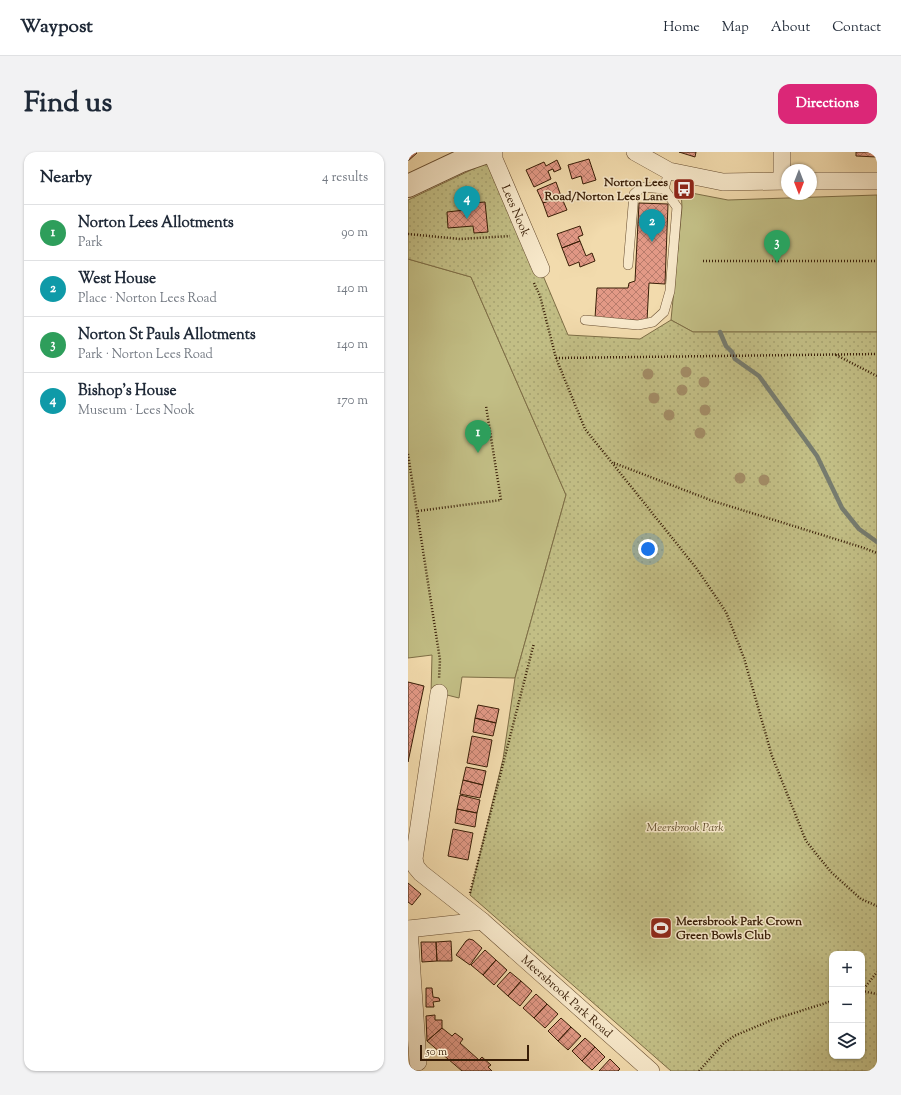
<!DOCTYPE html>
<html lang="en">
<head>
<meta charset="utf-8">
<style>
	body { margin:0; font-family:"Sorts Mill Goudy",serif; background:#f2f2f3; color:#1f2937 }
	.controls { position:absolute; right:12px; bottom:12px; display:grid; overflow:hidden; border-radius:8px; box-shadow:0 1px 3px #0004 }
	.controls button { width:36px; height:36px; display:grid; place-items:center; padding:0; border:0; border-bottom:1px solid #e0e1e3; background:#fff; color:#1f2937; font:20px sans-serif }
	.compass { position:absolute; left:373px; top:12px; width:36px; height:36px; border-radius:50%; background:#fff; box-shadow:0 1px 3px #0004; rotate:180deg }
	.scale { position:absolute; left:12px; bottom:10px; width:109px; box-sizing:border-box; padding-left:4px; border:2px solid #391e07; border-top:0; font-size:11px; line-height:14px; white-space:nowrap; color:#391e07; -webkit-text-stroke:3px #f7e8ca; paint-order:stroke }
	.you { position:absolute; left:240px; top:397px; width:14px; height:14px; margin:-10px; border:3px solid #fff; border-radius:50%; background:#1a73e8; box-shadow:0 0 0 6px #1a73e833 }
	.badge { display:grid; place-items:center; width:26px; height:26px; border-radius:50%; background:#db2777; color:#fff; font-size:13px; font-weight:700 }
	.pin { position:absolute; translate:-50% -33px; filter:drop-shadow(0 1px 2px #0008) }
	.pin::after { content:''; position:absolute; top:21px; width:14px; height:12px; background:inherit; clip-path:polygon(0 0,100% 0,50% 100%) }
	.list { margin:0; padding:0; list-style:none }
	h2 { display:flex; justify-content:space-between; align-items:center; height:52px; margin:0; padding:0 16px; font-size:17px }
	h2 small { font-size:13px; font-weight:400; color:#747a83 }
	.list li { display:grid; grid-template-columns:26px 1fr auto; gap:12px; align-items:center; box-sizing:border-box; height:56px; padding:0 16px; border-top:1px solid #e0e1e3 }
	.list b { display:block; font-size:15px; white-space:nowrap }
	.list p { margin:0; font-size:13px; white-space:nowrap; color:#747a83 }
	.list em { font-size:13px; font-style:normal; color:#747a83 }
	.icon { flex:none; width:22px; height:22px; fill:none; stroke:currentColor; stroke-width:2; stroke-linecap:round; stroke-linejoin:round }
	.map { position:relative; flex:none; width:469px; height:919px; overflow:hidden; border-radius:12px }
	header { display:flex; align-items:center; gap:24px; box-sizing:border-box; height:56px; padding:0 20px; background:#fff; border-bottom:1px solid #e0e1e3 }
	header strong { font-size:19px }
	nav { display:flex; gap:22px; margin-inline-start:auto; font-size:14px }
	.intro { display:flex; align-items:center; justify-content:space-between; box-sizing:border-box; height:96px; padding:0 24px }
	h1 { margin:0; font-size:28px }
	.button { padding:10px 18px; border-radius:12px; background:#db2777; color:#fff; font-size:14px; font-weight:700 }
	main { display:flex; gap:24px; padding:0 24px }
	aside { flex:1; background:#fff; border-radius:12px; box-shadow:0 1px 3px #0004 }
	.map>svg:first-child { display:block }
	.green { fill:#c2be85; stroke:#7e6e46 }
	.park { fill:url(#park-dots); stroke:#7e6e46; fill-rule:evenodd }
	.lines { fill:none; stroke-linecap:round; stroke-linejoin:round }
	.stream { stroke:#767b6e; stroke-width:4.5 }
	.building { fill:url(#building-cross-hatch); stroke:#391e07 }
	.service-casing { stroke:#674d30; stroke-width:10 }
	.minor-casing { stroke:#674d30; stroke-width:18 }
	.tertiary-casing { stroke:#674d30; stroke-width:24 }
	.path { stroke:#391e07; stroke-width:2.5; stroke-dasharray:1 2; stroke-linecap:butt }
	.service { stroke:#f7e8ca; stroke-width:9 }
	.minor { stroke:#f7e8ca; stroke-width:17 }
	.tertiary { stroke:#f7e8ca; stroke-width:22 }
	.tree { fill:#a38d67 }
	.labels { text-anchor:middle; stroke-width:3; stroke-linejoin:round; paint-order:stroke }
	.poi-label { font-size:12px; font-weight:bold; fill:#391e07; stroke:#f7e8ca; text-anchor:end }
	.street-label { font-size:12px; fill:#391e07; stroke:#f7e8ca }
	.park-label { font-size:12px; font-style:italic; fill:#624e2d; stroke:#f7e8ca }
</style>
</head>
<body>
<header>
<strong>Waypost</strong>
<nav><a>Home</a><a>Map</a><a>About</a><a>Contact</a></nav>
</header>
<div class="intro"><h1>Find us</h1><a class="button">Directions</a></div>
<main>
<aside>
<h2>Nearby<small>4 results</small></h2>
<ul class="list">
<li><span class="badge" style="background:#2e9e5b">1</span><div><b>Norton Lees Allotments</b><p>Park</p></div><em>90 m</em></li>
<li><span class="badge" style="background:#0f9aa8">2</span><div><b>West House</b><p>Place · Norton Lees Road</p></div><em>140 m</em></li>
<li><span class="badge" style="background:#2e9e5b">3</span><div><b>Norton St Pauls Allotments</b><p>Park · Norton Lees Road</p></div><em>140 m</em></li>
<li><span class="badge" style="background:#0f9aa8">4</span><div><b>Bishop's House</b><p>Museum · Lees Nook</p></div><em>170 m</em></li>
</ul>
</aside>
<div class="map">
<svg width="469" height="919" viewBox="0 0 469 919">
	<defs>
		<pattern id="park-dots" width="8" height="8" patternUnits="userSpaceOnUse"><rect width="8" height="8" fill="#c2be85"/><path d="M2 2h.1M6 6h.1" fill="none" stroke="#a7a371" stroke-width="1.8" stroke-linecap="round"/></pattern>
		<pattern id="building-cross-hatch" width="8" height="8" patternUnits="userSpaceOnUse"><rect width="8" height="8" fill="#e29986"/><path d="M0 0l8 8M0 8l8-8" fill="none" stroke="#b87c6c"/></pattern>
	</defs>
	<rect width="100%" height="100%" fill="#f2dbad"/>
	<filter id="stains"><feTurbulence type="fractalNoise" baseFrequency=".005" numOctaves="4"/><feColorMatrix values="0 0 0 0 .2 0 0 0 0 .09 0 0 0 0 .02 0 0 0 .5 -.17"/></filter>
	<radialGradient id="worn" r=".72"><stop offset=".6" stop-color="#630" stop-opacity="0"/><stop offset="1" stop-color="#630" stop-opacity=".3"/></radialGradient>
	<path class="green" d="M273,39l47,9 149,-5v137h-184l-22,-12 11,-113z
		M0,107l63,18 95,218 -51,183 -53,-1 -3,21 -20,-5 -8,1 1,-39 -24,3z"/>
	<path class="park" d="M86,7l74,176 72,4 31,-19 22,12h184v739h-206l-201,-176 33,-136 12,-81 51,-183 -95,-218 -63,-18v-59zM424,802h30v102h-30z"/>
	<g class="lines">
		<path class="stream" d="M312,180l6,14 6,6 3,7 24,17 58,80 25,52 17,21 18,13"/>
	</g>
	<path class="building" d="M0,0h8l1,1 -9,8z
		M271,0h17l-1,5z
		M448,0h21v5l-21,-1z
		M181,7l7,21 -13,4 -2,-8 -9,3 -4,-14z
		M149,8l4,9 -7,3 -1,-3 -5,2 3,8 -17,8 -8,-17 18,-8 2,4z
		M148,30l5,14 -18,7 -6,-13z
		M153,44l6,14 -19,7 -5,-14z
		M77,50l3,30 -14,1 -1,-7 -25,2 -1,-16 27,-3v-6z
		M231,51l29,1 -3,80 -16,-1 -2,38 -52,-3 2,-30h31l1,-5 6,-2z
		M172,74l3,9 -5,2 2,4 -18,7 -5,-14z
		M172,89l6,15 6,-3 3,8 -15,6 -1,-5 -10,4 -7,-18z
		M0,530l16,4 -16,76z
		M70,553l21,4 -3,14 -21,-5z
		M67,566l21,5 -3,13 -20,-4z
		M64,584l20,4 -5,27 -20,-4z
		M58,615l20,4 -3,14 -20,-5z
		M55,628l20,5 -3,13 -20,-4z
		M52,643l20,5 -3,13 -20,-4z
		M49,657l20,4 -2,14 -20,-4z
		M45,677l20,4 -5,27 -20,-4z
		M0,731l13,11 -9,11 -4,-3z
		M61,787l4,1 9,8 -12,17 -14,-10 10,-14z
		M43,789l1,20h-15l-1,-19z
		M13,790h15l1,19 -15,1z
		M77,798l11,10 -13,15 -12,-10z
		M88,808l11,10 -13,15 -11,-10z
		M102,820l11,9 -13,15 -11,-10z
		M113,829l11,10 -12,15 -12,-10z
		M18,836h6l1,9 6,1 1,3 -7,1 1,5h-8z
		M128,842l11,10 -13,14 -11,-10z
		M139,852l11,10 -13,14 -11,-10z
		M27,863v5h7v8l-15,13 -1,-25z
		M153,866l10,9 -13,14 -10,-10z
		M163,875l10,9 -13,14 -10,-9z
		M34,876l10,8 3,-3 8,6 -3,4 19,17 3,-3 9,8 -3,2 4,4h-30l-35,-30z
		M177,886l10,9 -13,14 -10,-10z
		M187,895l10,10 -13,13 -10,-9z
		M202,907l10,10 -2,2h-19z"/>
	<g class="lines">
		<g class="service-casing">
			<path id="service" d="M220,113l6,-71 8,-7 22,2
				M177,168l53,5 15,-3 11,-10 6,-21 7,-84 -13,-18 5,-18"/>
		</g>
		<g class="minor-casing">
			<g id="minor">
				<path id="s1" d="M86,0v7l47,110"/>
				<path d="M227,0l34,19 54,11 64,-1"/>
				<path d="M374,0v29"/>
				<path d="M403,29h66"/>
				<path id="s2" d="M31,541l-25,166 2,8 5,6 61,48 169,150"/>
				<path d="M0,777l74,-8"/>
				<path d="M1,777l9,133"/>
			</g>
		</g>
		<g class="tertiary-casing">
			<path id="tertiary" d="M0,34l53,-25 26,-9"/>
		</g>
		<path class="path" d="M0,82l52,5 50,-3
			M295,109h174
			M126,131l6,13 16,62 29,71 112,140 29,43 18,46 28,98 34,85 25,31 30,27 16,7
			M428,203l41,21
			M148,206l321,-4
			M0,302l32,206 -1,19
			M206,311l99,38 148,46 16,6
			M10,359l83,-11 -15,-94
			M62,741l64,-250
			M454,839l15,-19
			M454,839l15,3
			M291,919l24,-27 11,-8 38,-16 60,-19"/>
		<use href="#service" class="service"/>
		<use href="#minor" class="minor"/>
		<use href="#tertiary" class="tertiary"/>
	</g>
	<g class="tree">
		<circle cx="278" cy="220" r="5.5"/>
		<circle cx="240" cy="222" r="5.5"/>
		<circle cx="296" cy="230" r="5.5"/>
		<circle cx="274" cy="238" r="5.5"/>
		<circle cx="246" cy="246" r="5.5"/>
		<circle cx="297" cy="258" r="5.5"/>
		<circle cx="261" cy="263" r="5.5"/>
		<circle cx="292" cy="281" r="5.5"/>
		<circle cx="332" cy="326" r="5.5"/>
		<circle cx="356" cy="328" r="5.5"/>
	</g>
	<defs>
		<g id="bus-square" transform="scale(1.15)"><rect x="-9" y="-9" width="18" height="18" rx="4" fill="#8f2418" stroke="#f7e8ca"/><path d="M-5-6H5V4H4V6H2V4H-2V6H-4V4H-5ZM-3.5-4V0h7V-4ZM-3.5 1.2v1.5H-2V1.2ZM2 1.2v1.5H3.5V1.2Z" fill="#fff"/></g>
		<g id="stadium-square" transform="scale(1.15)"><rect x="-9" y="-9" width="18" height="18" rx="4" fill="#8f2418" stroke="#f7e8ca"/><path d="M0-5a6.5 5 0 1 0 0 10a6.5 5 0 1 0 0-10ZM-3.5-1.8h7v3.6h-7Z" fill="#fff"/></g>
	</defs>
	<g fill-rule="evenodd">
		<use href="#bus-square" x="276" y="37"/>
		<use href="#stadium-square" x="253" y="776"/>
	</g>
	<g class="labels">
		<g class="poi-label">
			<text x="260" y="34">Norton Lees<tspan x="260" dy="14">Road/Norton Lees Lane</tspan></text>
			<text x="268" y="773" text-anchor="start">Meersbrook Park Crown<tspan x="268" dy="14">Green Bowls Club</tspan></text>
		</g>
		<g class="street-label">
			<text dy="4" stroke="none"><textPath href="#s1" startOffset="63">Lees Nook</textPath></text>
			<text dy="4" stroke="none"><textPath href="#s2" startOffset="375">Meersbrook Park Road</textPath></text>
		</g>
		<g class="park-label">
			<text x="277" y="679">Meersbrook Park</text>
		</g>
	</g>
	<rect width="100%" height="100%" filter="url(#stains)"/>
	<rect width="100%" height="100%" fill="url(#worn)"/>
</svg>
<div class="controls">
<button>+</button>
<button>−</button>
<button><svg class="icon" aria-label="layers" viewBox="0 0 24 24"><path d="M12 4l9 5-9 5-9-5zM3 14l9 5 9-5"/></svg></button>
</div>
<svg class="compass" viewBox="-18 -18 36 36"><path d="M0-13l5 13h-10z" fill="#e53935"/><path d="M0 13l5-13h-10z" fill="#747a83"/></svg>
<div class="scale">50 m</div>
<div class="you"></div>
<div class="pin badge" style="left:70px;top:301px;background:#2e9e5b">1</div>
<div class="pin badge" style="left:244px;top:90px;background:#0f9aa8">2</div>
<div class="pin badge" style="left:369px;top:111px;background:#2e9e5b">3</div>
<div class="pin badge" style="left:59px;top:67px;background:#0f9aa8">4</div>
</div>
</main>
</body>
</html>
